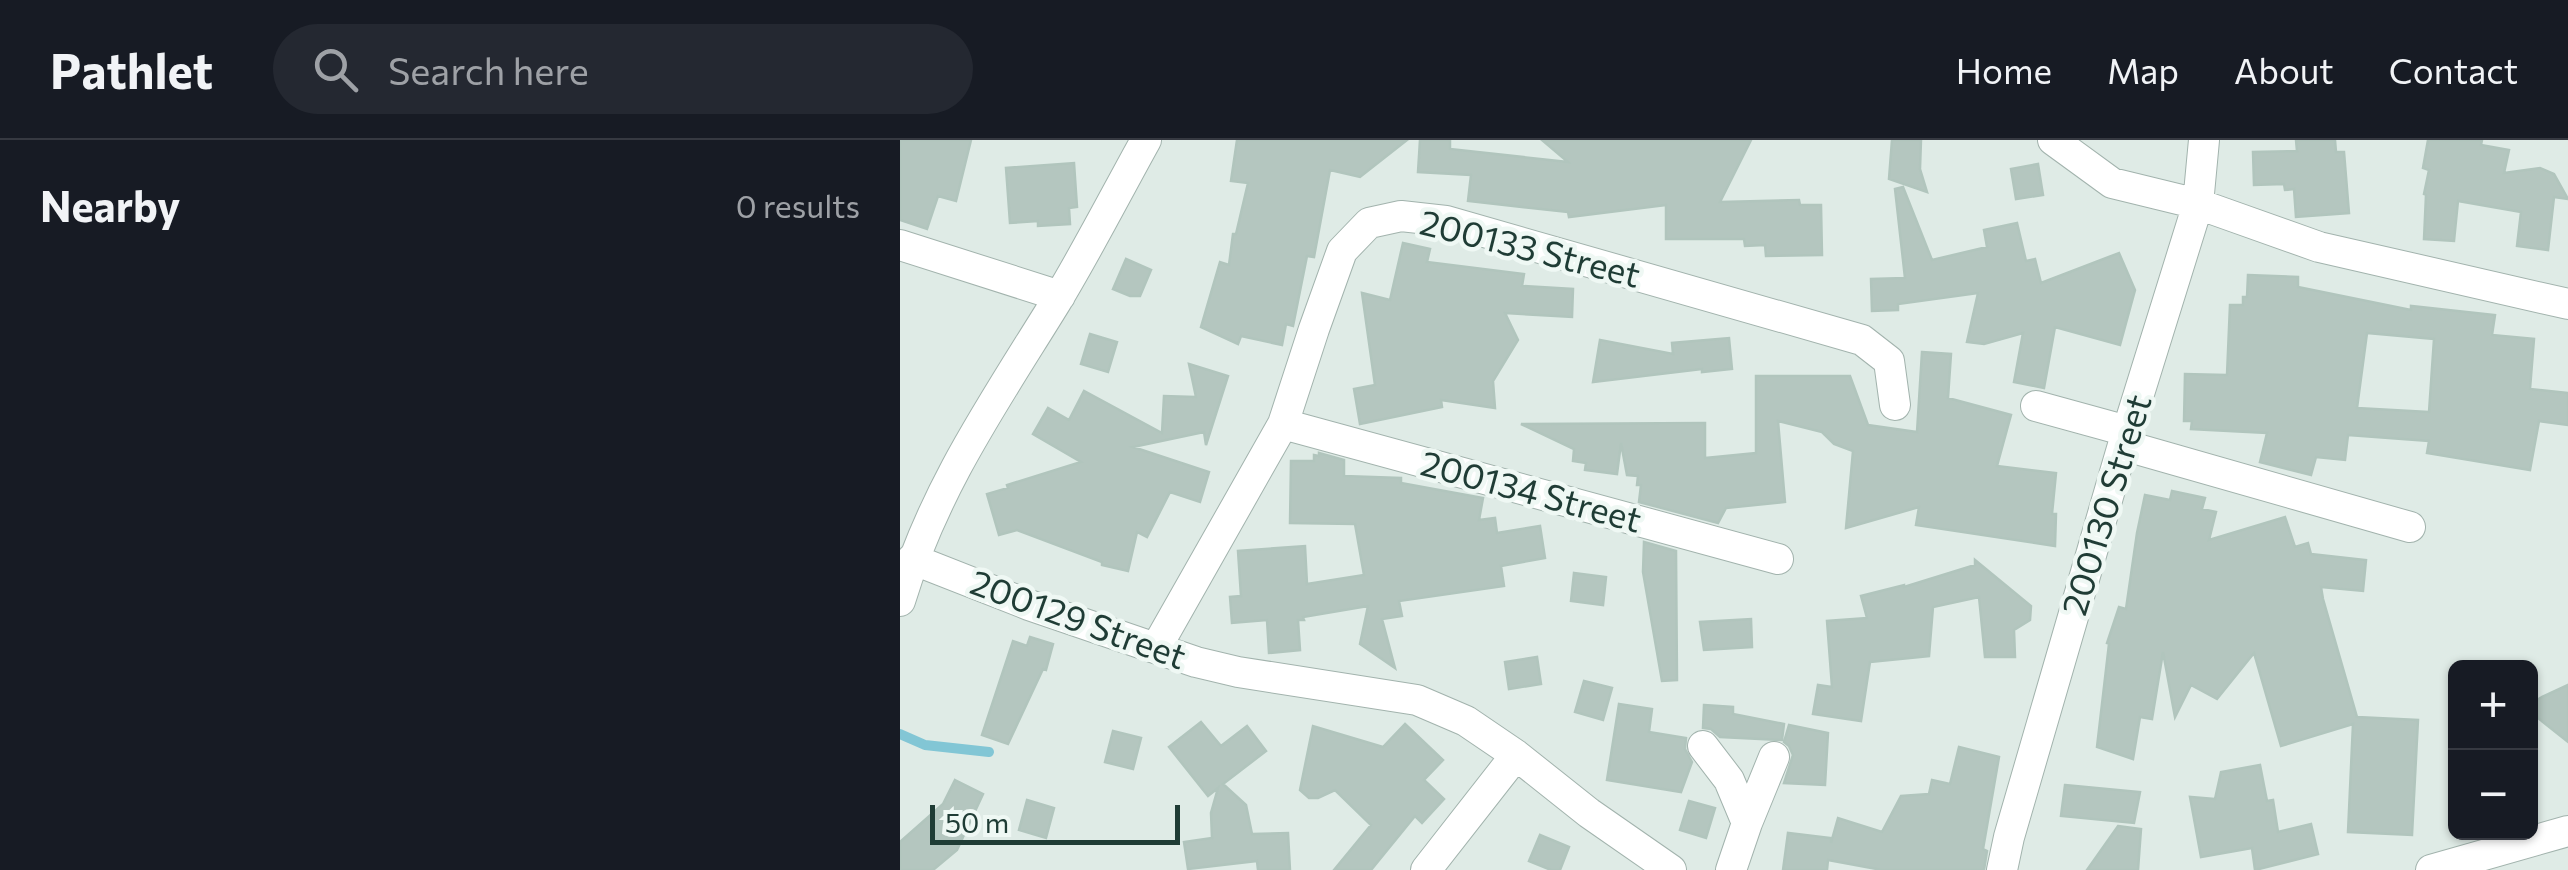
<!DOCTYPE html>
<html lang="en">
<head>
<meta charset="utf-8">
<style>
	body { margin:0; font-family:Commissioner,sans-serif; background:#242831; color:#f1f3f6 }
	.controls { position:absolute; right:30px; bottom:30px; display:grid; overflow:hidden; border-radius:15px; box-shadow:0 2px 8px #0004 }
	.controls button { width:90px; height:90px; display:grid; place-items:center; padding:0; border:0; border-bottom:2px solid #363941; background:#171b24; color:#f1f3f6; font:50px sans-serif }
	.scale { position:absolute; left:30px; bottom:25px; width:250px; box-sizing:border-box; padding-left:10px; border:5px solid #1f3c35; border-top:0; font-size:28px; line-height:35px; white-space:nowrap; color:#1f3c35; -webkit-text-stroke:8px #eff8f4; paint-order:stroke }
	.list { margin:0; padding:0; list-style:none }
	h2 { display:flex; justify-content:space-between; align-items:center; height:130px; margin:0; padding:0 40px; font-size:42px }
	h2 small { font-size:32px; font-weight:400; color:#9ea1a6 }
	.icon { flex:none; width:55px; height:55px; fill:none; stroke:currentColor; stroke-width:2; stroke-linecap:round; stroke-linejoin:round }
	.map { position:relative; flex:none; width:1668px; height:730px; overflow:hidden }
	header { display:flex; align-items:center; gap:60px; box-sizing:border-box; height:140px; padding:0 50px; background:#171b24; border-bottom:2px solid #363941 }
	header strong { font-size:48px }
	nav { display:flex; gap:55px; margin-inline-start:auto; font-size:35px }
	.search { width:700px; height:90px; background:#242831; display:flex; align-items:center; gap:25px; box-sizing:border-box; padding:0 35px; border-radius:55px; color:#9ea1a6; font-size:38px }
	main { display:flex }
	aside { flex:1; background:#171b24 }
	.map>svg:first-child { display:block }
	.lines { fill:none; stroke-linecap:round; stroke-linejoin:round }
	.stream { stroke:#82c6d5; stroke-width:10 }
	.building { fill:#b4c6bf; stroke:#b1c5bd; stroke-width:2.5; fill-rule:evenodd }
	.street-casing { stroke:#a2b3ad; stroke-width:32 }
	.street { stroke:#fff; stroke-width:30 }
	.labels { text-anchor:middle; stroke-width:9; stroke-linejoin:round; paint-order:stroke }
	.street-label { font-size:35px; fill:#1f3c35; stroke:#eff8f4 }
</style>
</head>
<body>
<header>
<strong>Pathlet</strong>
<div class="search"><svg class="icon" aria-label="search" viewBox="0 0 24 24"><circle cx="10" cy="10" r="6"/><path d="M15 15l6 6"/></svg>Search here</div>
<nav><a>Home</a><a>Map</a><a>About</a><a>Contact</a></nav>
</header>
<main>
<aside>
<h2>Nearby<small>0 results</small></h2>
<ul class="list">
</ul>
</aside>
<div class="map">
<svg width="1668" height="730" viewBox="0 0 1668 730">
	<rect width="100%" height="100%" fill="#dfebe6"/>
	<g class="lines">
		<path class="stream" d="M0,594l25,11 64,7"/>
	</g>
	<path class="building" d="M0,0h71l-15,61 -18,-5 -11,33 -27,-9z
		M337,0h170l-47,37 -30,-7 -16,87 -7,-1 -14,70 -7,-2 -4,21 -41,-9 -3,8 -37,-17 19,-65 9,3 4,-31h3l12,-51 -17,-2z
		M520,0h30v9l118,13 -26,-22h209l-31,62 79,-2 1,5h21l1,50 -56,1 -1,-11 -20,1 -1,-7h-78v-34l-97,12 -1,-5 -100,-11 3,-26 -53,-3z
		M992,0h29l-1,29 7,23 -38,-13z
		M1396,0h39l1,12h8l5,61 -53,4 -2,-28 -9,1 -1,-6 -30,1 -1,-33 44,-1z
		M1528,0h54l-1,5 28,5 -5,23 36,-5 14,6 14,25 -14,-2 -6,53 -31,-4 4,-34 -63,-11 -4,40 -30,-2 2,-44 -2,-1 5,-24 -6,-2z
		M174,23l3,44 -8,1 1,16 -32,2v-5l-28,2 -4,-55z
		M1138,24l5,31 -27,4 -5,-30z
		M1003,47l29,73 55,-13 -3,-17 33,-7 9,38 9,-2 6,24 78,-30 16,37 -15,55 -65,-18 -11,61 -30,-6 9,-49 -39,11 -17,-2 11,-49 -80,11v6l-26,1 -1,-32 34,-1 -10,-89z
		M503,103l27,6 -3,13 97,12 -2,12 51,3 -1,28 -67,-4 13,27 -25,41 2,27 -54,-8 1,7 -82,17 -6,-35 21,-4 -13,-92 28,7z
		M226,119l25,11 -11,26h-10l-17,-7z
		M1348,135l50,2v10l113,23v-4l84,9 -3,20 42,4 -4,50 38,4v32l-29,-4 -9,49 -103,-17 2,-12 -81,-6 -3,25 -29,-3 -5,18 -51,-13 7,-29 -76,-4 1,-8h-8l1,-47 42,1 3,-70h13v-8h4zM1467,193l67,6 -5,73 -72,-4z
		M190,194l27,8 -9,30 -27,-8z
		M829,198l3,31 -30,3v-3l-109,13 7,-42 73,14 -1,-11z
		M1022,212l29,2 -3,44 63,17 -14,51 59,7 -4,41h4l-1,32 -139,-21 3,-18 -73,21 7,-77 -19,-7 -12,-12 -44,-11 7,81 -59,6 -8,15 -79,-21 2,-17h-4l1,-9 -11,-1 -6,-32 -4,31 -32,-4 1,-7 -13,-2 1,-12 -53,-25 184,-1v35l51,-5v-77h94l18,49 49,7z
		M289,224l39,12 -22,69 -2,-13 -71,15 76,25 -9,30 -30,-10 -23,45 -10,-5 -9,39 -26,-6v-3l-85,-32 -18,5 -12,-41 21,-6 -1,-3 74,-23 -48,-28 15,-26 21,12 15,-29 78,42 2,-37 32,1z
		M419,313l25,7v16l57,2v5l82,15 -4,22 16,-2 2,15 43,-7 5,32 -44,8 3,20 -105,15 3,15 -20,3 13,49 -35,-24 8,-38 -65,11 1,3h-6l2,30 -31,3 -2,-33 -35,3 -2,-26 11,-1 -3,-45 67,-5 2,38 57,-9 -9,-51 -65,-1 1,-62h23v-6l5,1z
		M1272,351l33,7 -3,11 14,3 -7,28 76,-23 10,30 13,-4 3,11 55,6 -3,31 -42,-4 2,12 34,118 61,3 -6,115 -64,-3 5,-108 -72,22 -27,-93 -37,46 -26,-14 -16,32 -12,-65 -11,67 -12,-2 -7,42 -36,-12 12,-103 -2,-1 12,-36 7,2 11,-76 8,-38 25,5z
		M744,402l32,9 1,129 -15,1 -19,-109z
		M1075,420l56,46 -1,14 -16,10 1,27h-30l-6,-60 -46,10 -4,49 -59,6 -9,59 -48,-7 5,-29 14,2 -5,-66 40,-3 -6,-22 43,-11v2l71,-22z
		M674,433l32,4 -3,28 -32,-4z
		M851,479l1,28 -48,3 -4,-28z
		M130,497l23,7 -7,26 -3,-1 -35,75 -26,-9 31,-94 14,5z
		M637,517l4,27 -32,5 -4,-27z
		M684,541l28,7 -9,32 -28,-8z
		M1668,545v57l-30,-24 -4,-9 1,-7 5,-4z
		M719,564l33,5 -3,23 37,6 -1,11 7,13 -11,30 -74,-12z
		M804,565l29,2v7l51,10 -2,16 -62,-3 -9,-8 -8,-1z
		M301,582l20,24 26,-20 19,25 -43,33 23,21 6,29 36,-1 2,37h-32l-1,-9 -69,8 -4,-27 28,-4 -1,-25 7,-25 -10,8 -39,-49z
		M505,584l38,36 -19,20 20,19 -22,24 -7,-7 -44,54h-37l37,-45 -36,-35 -17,8h-9l-9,-8 13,-64 70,21z
		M889,585l39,8 -3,52 -41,-2 9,-28 -4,-9 -5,-4z
		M213,591l28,7 -8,31 -28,-7z
		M1059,607l40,10 -16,92 4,2 -3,19h-102l-54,-10 -1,10h-44l5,-37 43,5v5l7,-25 44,14 19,-36 28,-2 3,-14 18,4z
		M1360,625l7,36 6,-1 5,32 33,-8 7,30 -63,16 -3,-22 -51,9 -11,-60 25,2 6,-27z
		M55,640l28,14 -26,56 -24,20h-33v-28l43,-38z
		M1165,645l75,7 -6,31 -73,-7z
		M127,660l27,8 -8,30 -27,-8z
		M789,661l26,7 -9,30 -26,-8z
		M1218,686l23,3 -3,41h-51z
		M640,695l29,12 -9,23h-9l-22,-9z"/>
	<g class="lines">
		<g class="street-casing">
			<path id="street" d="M1153,0l59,43 86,21 121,43 249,57
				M0,105l160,51
				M1136,266l91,25
				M383,284l495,135
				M1223,305l287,82
				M12,419l117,46 167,57 42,10 179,28 49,21 50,34 73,58 82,57
				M0,461c34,-113 95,-200 156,-299 32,-53 60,-108 90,-162
				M256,508l127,-224 31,-95 28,-78 27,-28 32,-7 45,5 416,119 27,21 6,44
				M803,606l26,34 18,43 -16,47
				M847,683l27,-66
				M526,730l90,-115
				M1102,730l7,-33 114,-392 75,-241 6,-64
				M1531,730l137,-39"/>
		</g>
		<use href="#street" class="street"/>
	</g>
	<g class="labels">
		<g class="street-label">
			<text transform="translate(630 109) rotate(14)" y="12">200133 Street</text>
			<text transform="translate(631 352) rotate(15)" y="12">200134 Street</text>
			<text transform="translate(1207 365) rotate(-73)" y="12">200130 Street</text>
			<text transform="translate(178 480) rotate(20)" y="12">200129 Street</text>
		</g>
	</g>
</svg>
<div class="controls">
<button>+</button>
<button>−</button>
</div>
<div class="scale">50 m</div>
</div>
</main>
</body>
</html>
